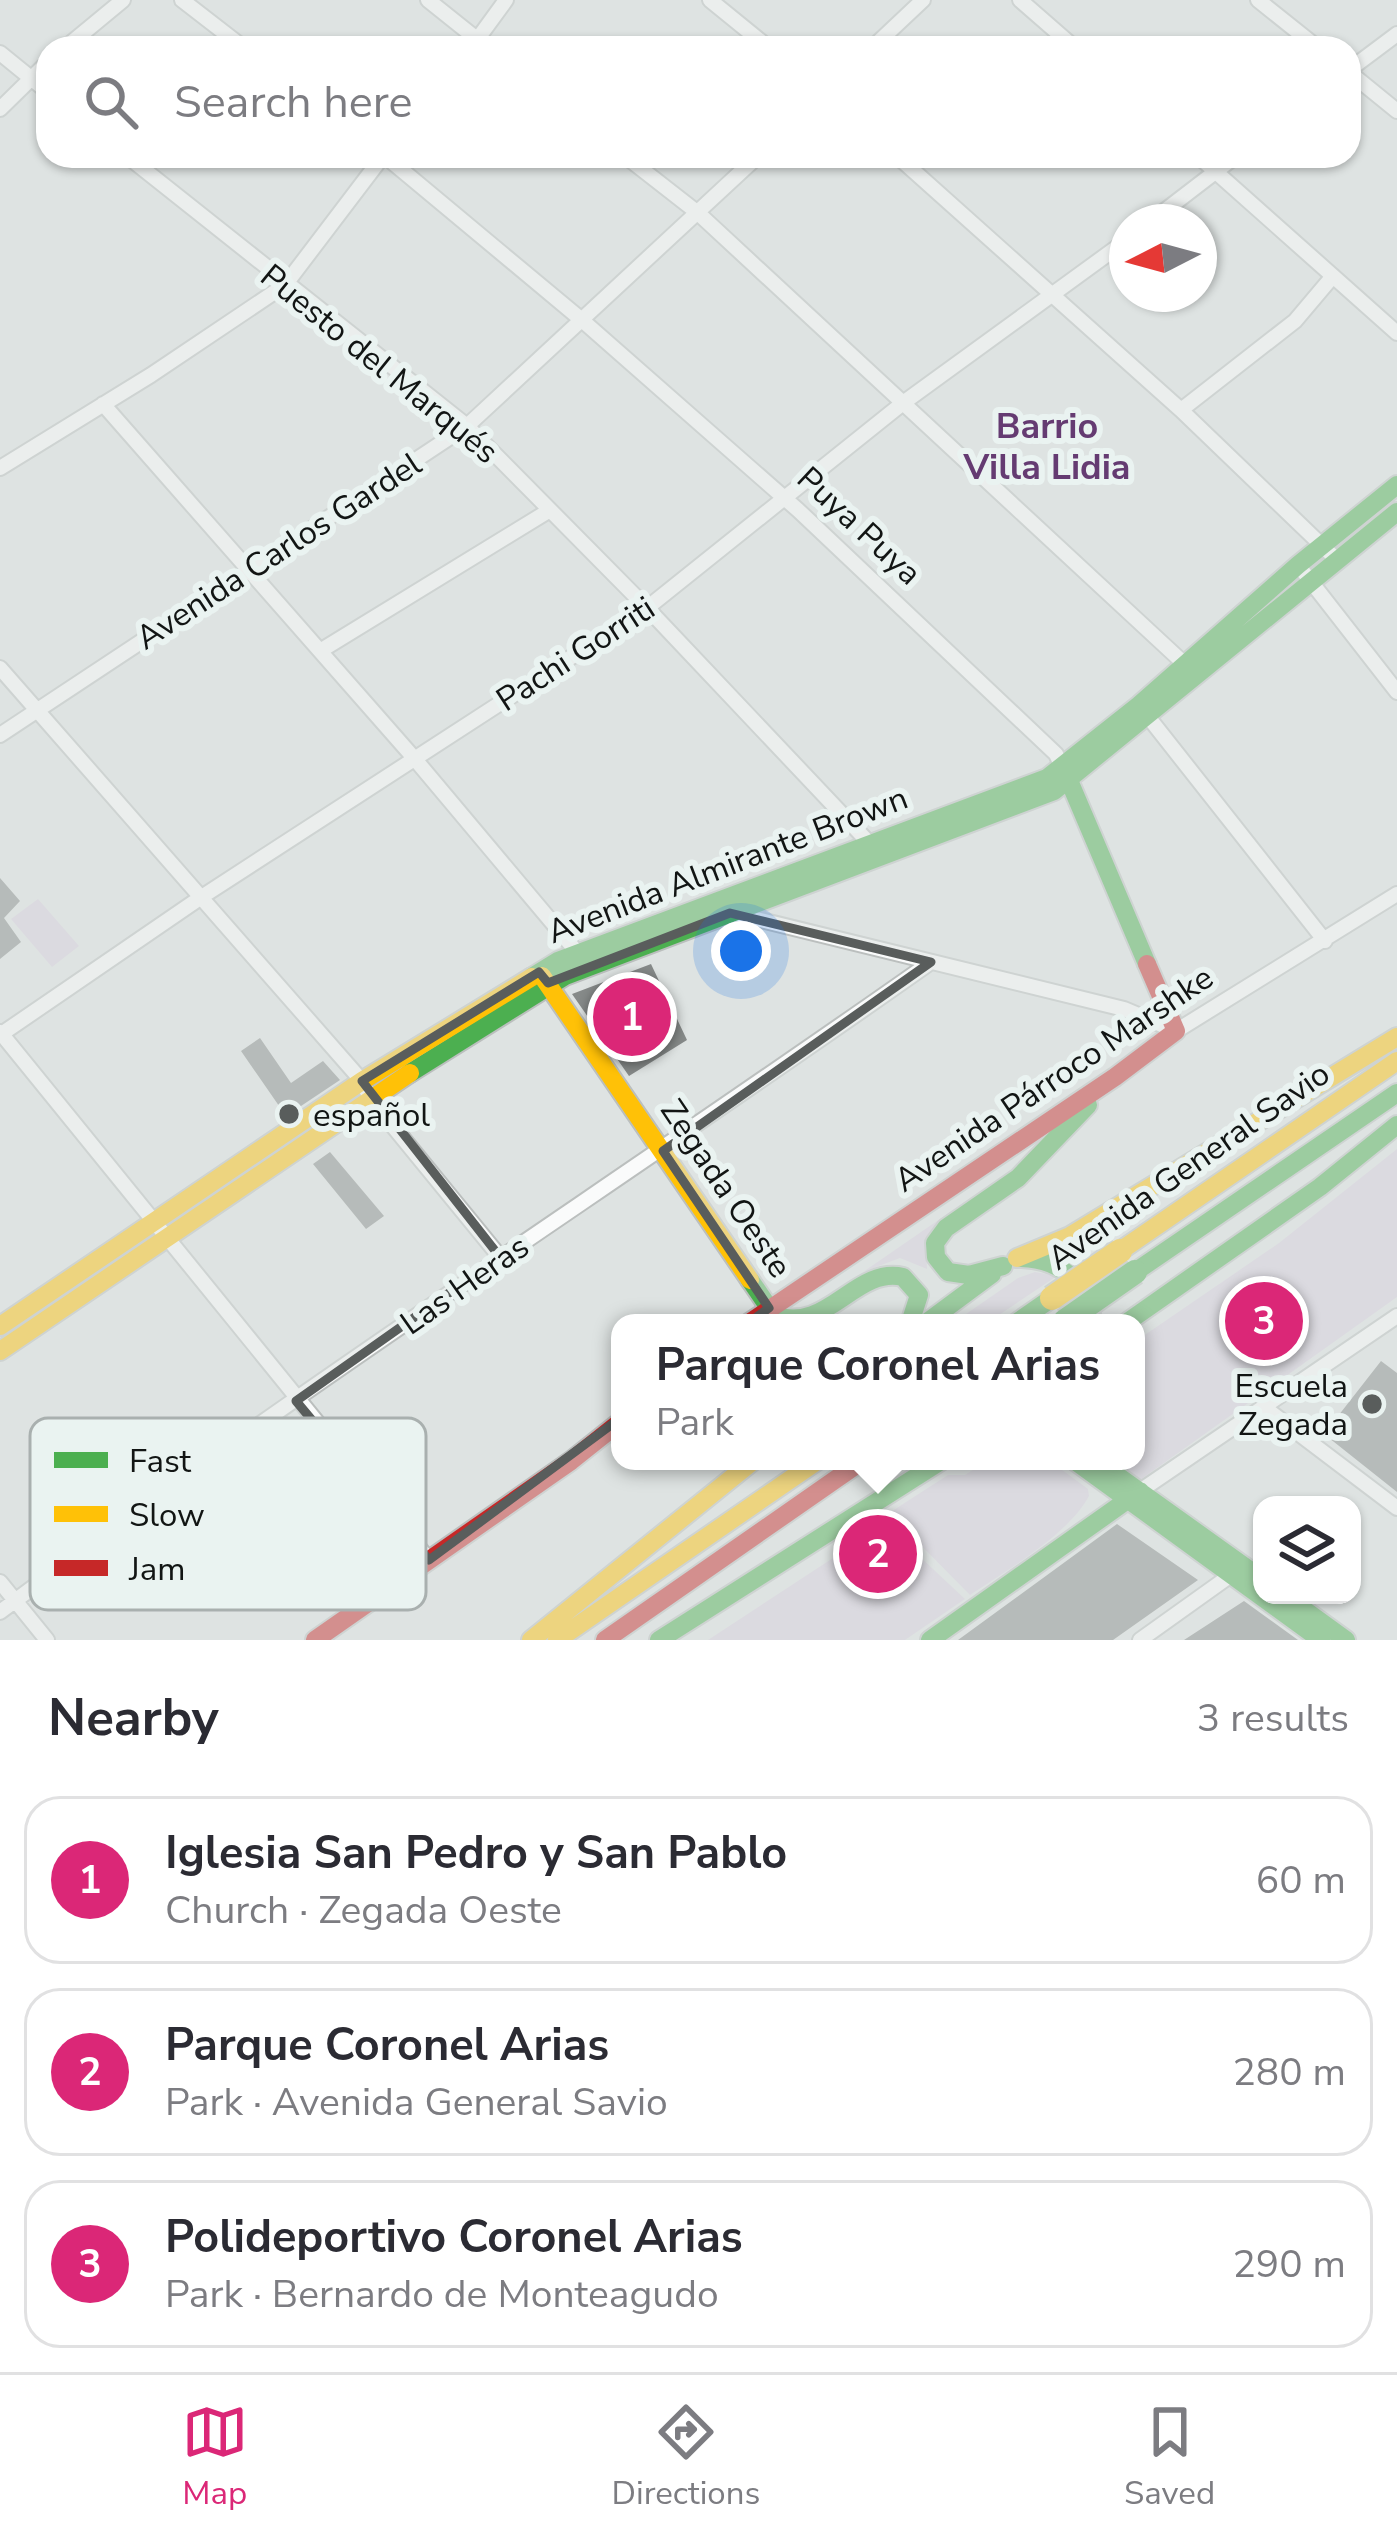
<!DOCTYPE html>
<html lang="en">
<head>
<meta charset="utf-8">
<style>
	body { margin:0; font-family:"Nunito Sans",sans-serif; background:#f7f7f7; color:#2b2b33 }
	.controls { position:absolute; right:36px; bottom:36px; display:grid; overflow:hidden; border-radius:24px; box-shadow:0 3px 9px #0004 }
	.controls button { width:108px; height:108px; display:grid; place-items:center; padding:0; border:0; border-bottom:3px solid #e1e1e2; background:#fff; color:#2b2b33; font:60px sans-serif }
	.compass { position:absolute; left:1109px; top:204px; width:108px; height:108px; border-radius:50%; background:#fff; box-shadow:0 3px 9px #0004; rotate:264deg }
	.you { position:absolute; left:741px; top:951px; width:42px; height:42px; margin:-30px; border:9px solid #fff; border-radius:50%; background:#1a73e8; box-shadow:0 0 0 18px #1a73e833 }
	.badge { display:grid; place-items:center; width:78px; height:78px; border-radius:50%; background:#db2777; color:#fff; font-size:39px; font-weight:700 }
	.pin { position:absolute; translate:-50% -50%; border:6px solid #fff; box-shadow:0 3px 12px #0006 }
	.popup { position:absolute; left:611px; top:1314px; width:534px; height:156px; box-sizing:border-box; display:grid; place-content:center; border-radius:24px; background:#fff; filter:drop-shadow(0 3px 9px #0005); font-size:39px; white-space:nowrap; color:#7c7c81 }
	.popup b { font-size:45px; color:#2b2b33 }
	.popup::after { content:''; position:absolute; left:50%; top:100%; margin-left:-24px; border:24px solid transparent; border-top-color:#fff }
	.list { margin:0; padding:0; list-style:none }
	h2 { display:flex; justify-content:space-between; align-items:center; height:156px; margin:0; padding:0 48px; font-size:51px }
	h2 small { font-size:39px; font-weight:400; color:#7c7c81 }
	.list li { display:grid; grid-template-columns:78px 1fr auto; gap:36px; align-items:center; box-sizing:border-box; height:168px; margin:0 24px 24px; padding:0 24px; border:3px solid #e1e1e2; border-radius:36px }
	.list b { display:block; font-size:45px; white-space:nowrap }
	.list p { margin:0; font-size:39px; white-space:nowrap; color:#7c7c81 }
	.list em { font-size:39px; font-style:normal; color:#7c7c81 }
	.icon { flex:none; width:66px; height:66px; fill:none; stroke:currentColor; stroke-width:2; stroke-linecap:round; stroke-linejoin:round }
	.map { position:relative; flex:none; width:1397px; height:1640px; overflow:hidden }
	.search { position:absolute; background:#fff; box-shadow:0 3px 9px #0004; left:36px; right:36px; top:36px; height:132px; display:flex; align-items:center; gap:30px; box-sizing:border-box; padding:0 42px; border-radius:36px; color:#7c7c81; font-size:45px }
	.sheet { height:732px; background:#fff }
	nav { display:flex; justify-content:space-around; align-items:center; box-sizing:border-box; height:168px; border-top:3px solid #e1e1e2; background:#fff; font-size:33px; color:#7c7c81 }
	nav a { display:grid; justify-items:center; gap:6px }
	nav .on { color:#db2777 }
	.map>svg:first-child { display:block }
	.green { fill:#d8cede }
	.building { fill:#868a89 }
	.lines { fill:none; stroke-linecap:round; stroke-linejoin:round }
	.street-casing { stroke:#bbbfbe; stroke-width:18 }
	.fast-casing { stroke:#bbbfbe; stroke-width:22 }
	.slow-casing { stroke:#bbbfbe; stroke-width:22 }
	.jam-casing { stroke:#bbbfbe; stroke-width:22 }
	.street { stroke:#fafbfb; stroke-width:14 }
	.fast { stroke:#4caf50; stroke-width:18 }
	.slow { stroke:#ffc107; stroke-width:18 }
	.jam { stroke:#c62828; stroke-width:18 }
	.fast-bridge-casing { stroke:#bbbfbe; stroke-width:28; stroke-linecap:butt }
	.slow-bridge-casing { stroke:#bbbfbe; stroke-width:28; stroke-linecap:butt }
	.fast-bridge { stroke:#4caf50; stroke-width:24 }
	.slow-bridge { stroke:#ffc107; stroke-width:24 }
	.marked { fill:none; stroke:#595d5c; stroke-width:9; stroke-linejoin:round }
	.poi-dot { fill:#595d5c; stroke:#eaf3f1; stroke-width:4.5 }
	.labels { text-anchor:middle; stroke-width:12; stroke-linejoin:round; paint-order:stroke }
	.street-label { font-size:33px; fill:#121514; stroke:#eaf3f1 }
	.poi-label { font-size:33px; fill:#121514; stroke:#eaf3f1; text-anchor:start }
	.neighbourhood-label { font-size:36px; font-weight:bold; fill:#653b72; stroke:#eaf3f1 }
	.key { fill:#eaf3f1; stroke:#a9b0af; stroke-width:3 }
	.key-label { font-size:33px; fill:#121514 }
</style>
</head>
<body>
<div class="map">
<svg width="1397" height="1640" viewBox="0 0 1397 1640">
	<rect width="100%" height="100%" fill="#dee3e2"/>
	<path class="green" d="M38,899l41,47 -27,21 -41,-48z
		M1397,1149v148l-257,183 -25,-19h21v-120l143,-98z
		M966,1201l-40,38 1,30 -27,-11 -37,14z
		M1035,1272l22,4 -70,47h-34l65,-45z
		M986,1461h64l38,28 1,7c-20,38 -83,75 -119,99l-81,-82 59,-38h17z
		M885,1524l80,75 -60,41h-197z"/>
	<path class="building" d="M0,878l20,23 -16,17 17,24 -21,17z
		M651,964l36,76 -58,36 -57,-82z
		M260,1038l31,45 32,-22 17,19 -54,36 -45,-65z
		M330,1152l54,64 -18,13 -53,-65z
		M1381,1361l16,12v119l-73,-58z
		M1117,1524l81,56 -85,60h-155z
		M1244,1601l54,39h-114z"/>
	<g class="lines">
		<g class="street-casing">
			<path id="street" d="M182,0l62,48
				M428,0l60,48
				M710,0l59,48
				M1020,0l55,48
				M1258,0l60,48
				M65,48l58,-48
				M471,48l35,-48
				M872,48l51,-48
				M0,53l48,39
				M1349,70l48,-36
				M1349,72l48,39
				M0,109l48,-47
				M127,156l340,270 180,182 226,239
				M385,156l198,165 215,189 258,244 6,13
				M625,156l73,57 492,456
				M897,156l284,254 155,149
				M1198,156l199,177
				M1150,222l86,-66
				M103,404l311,354 168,200
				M1181,410l114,-89 38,-45
				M0,468l151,-93 134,-90 98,-129
				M1298,565l99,127
				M320,651l230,-141
				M0,668l362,413 8,17 130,159
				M1142,709l183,232
				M0,735l467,-309 291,-270
				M732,913l392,96 52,22 221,-137
				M0,1032l429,528
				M0,1035l200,-137 447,-290 256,-205 224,-163
				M1265,1408l132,100
				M1140,1491l257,-175
				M0,1582l47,58
				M0,1612c303,-227 622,-432 931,-650
				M1140,1640l91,-65"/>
		</g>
		<g class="fast-casing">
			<path id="fast" d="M1065,771l82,193
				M532,977l26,-16 489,-183 92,-73 159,-140 99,-80
				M410,1073l155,-97 489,-185 343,-279
				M1021,1258c42,1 64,25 72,65
				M1003,1266l-34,9 -21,-3 -12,-15 -1,-14 11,-15 72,-50 70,-73
				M1135,1272l262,-179
				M750,1280l24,35c53,20 81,-49 129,-38l16,18 -9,28
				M926,1323l66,-49
				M1016,1323l36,-25
				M1126,1323l194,-136 77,-62
				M1075,1461l246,179
				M1097,1461l165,118
				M1284,1595l62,45
				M659,1640l282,-179
				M930,1640l210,-149"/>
		</g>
		<g class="slow-casing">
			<path id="slow" d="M542,976l208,304
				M1120,1251l277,-190
				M1017,1258l53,-22 327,-199
				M0,1326l362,-245 170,-104
				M0,1351l410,-278
				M531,1640l222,-179
				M557,1640l260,-179"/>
		</g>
		<g class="jam-casing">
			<path id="jam" d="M749,1323l366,-246 61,-46 -29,-67
				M315,1640l256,-179 49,-39
				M605,1640l257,-179"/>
		</g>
		<use href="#street" class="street"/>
		<use href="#fast" class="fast"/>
		<use href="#slow" class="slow"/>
		<use href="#jam" class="jam"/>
		<g class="fast-bridge-casing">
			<path id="fast-bridge" d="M1065,1321l70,-49"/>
		</g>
		<g class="slow-bridge-casing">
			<path id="slow-bridge" d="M1052,1298l68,-47"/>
		</g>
		<use href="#fast-bridge" class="fast-bridge"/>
		<use href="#slow-bridge" class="slow-bridge"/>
	</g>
	<path d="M0 0H1397V1640H0ZM730,913l201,49 -268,189 106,157 -340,252 -133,-159 204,-144 -138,-176 177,-109 9,11z" fill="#dee3e2" fill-opacity=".55" fill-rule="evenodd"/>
	<path class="marked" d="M730,913l201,49 -268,189 106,157 -340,252 -133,-159 204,-144 -138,-176 177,-109 9,11z"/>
	<g class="poi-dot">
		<circle cx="289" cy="1114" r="12"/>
		<circle cx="1372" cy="1404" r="12"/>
	</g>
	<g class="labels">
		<g class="street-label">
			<text transform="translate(380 363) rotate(39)" y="12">Puesto del Marqués</text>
			<text transform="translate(860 525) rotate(43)" y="12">Puya Puya</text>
			<text transform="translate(278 550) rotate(-33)" y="12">Avenida Carlos Gardel</text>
			<text transform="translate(575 653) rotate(-33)" y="12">Pachi Gorriti</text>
			<text transform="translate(727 864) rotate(-21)" y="12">Avenida Almirante Brown</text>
			<text transform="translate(1053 1078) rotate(-34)" y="12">Avenida Párroco Marshke</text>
			<text transform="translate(1188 1165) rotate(-35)" y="12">Avenida General Savio</text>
			<text transform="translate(727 1188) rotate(56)" y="12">Zegada Oeste</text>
			<text transform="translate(464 1284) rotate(-35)" y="12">Las Heras</text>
		</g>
		<g class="poi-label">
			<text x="313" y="1126">español</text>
			<text x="1348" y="1397" text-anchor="end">Escuela<tspan x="1348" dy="38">Zegada</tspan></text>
		</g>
		<g class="neighbourhood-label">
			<text x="1047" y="438">Barrio<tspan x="1047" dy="41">Villa Lidia</tspan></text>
		</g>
	</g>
	<rect x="30" y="1418" width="396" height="192" rx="18" class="key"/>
	<rect x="54" y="1452" width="54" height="16" fill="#4caf50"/>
	<rect x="54" y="1506" width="54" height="16" fill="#ffc107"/>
	<rect x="54" y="1560" width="54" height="16" fill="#c62828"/>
	<g class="key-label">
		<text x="129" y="1472">Fast</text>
		<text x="129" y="1526">Slow</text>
		<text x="129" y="1580">Jam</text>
	</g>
</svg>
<div class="controls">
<button><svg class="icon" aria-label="layers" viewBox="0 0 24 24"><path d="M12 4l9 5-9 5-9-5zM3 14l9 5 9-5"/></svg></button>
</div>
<svg class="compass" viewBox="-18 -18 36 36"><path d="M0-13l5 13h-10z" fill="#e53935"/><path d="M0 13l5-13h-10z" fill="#7c7c81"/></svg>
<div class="you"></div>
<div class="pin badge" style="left:632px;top:1017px">1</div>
<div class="pin badge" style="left:878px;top:1554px">2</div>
<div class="popup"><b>Parque Coronel Arias</b>Park</div>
<div class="pin badge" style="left:1264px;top:1321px">3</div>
<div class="search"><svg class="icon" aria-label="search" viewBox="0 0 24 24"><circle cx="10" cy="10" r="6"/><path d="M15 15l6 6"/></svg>Search here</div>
</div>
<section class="sheet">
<h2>Nearby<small>3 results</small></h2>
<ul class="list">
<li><span class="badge">1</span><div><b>Iglesia San Pedro y San Pablo</b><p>Church · Zegada Oeste</p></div><em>60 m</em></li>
<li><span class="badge">2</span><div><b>Parque Coronel Arias</b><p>Park · Avenida General Savio</p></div><em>280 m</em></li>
<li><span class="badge">3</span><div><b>Polideportivo Coronel Arias</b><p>Park · Bernardo de Monteagudo</p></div><em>290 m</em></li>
</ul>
</section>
<nav>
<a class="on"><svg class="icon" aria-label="map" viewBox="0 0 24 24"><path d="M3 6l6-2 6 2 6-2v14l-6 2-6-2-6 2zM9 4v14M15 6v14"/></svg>Map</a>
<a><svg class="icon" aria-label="directions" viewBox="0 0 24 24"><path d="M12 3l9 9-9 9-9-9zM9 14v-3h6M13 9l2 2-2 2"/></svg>Directions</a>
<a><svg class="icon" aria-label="saved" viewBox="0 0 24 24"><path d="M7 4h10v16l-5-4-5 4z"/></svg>Saved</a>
</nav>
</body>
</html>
